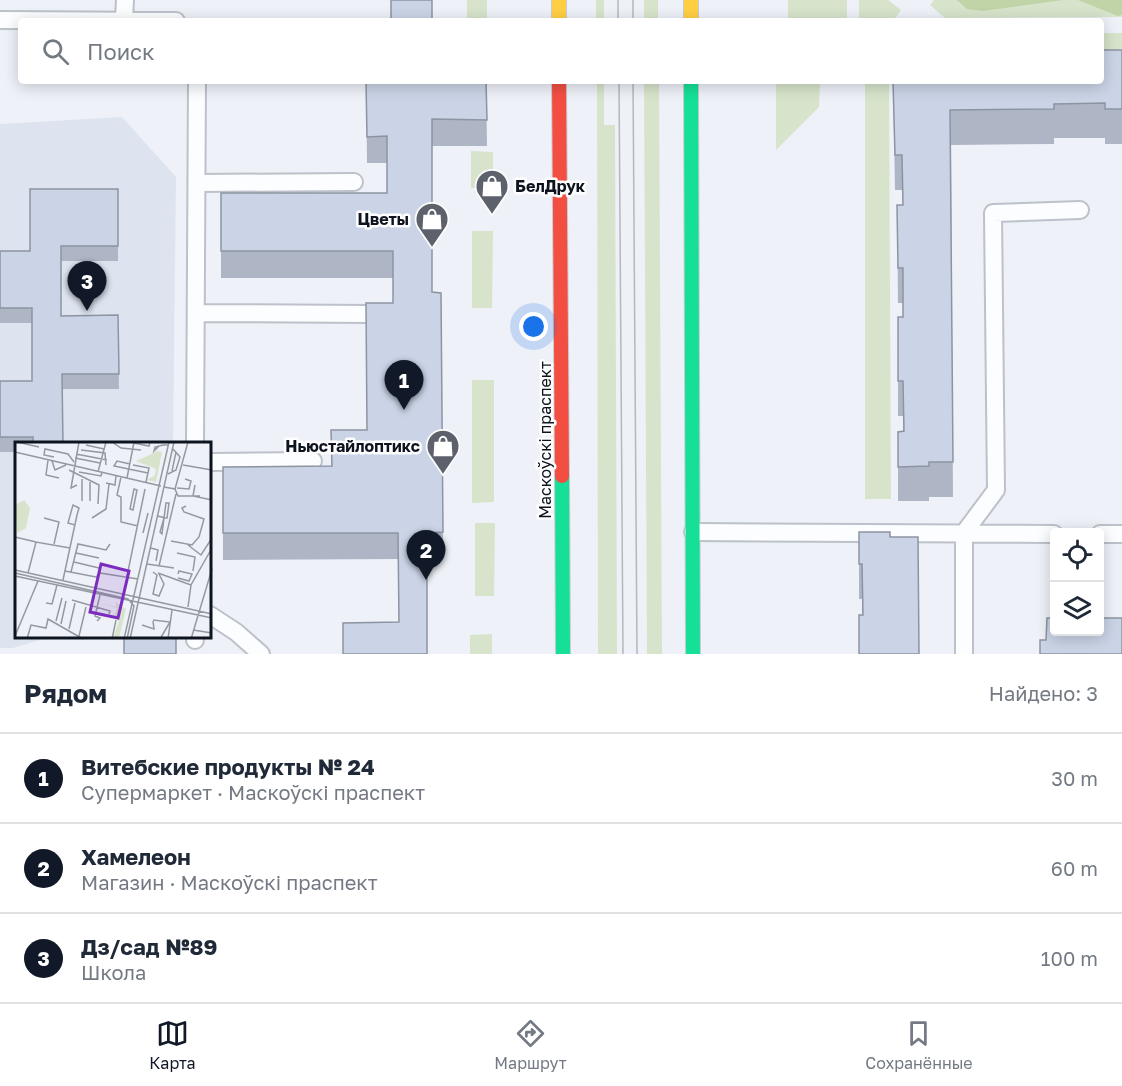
<!DOCTYPE html>
<html lang="ru">
<head>
<meta charset="utf-8">
<style>
	body { margin:0; font-family:"Golos Text",sans-serif; background:#f6f6f7; color:#1f2937 }
	.controls { position:absolute; right:18px; bottom:18px; display:grid; overflow:hidden; border-radius:6px; box-shadow:0 3px 15px #0003 }
	.controls button { width:54px; height:54px; display:grid; place-items:center; padding:0; border:0; border-bottom:2px solid #e0e1e3; background:#fff; color:#1f2937; font:30px sans-serif }
	.you { position:absolute; left:534px; top:327px; width:21px; height:21px; margin:-15px; border:4px solid #fff; border-radius:50%; background:#1a73e8; box-shadow:0 0 0 9px #1a73e833 }
	.badge { display:grid; place-items:center; width:39px; height:39px; border-radius:50%; background:#111827; color:#fff; font-size:20px; font-weight:700 }
	.pin { position:absolute; translate:-50% -50px; filter:drop-shadow(0 2px 3px #0008) }
	.pin::after { content:''; position:absolute; top:32px; width:21px; height:18px; background:inherit; clip-path:polygon(0 0,100% 0,50% 100%) }
	.list { margin:0; padding:0; list-style:none }
	h2 { display:flex; justify-content:space-between; align-items:center; height:78px; margin:0; padding:0 24px; font-size:26px }
	h2 small { font-size:20px; font-weight:400; color:#747a83 }
	.list li { display:grid; grid-template-columns:39px 1fr auto; gap:18px; align-items:center; box-sizing:border-box; height:90px; padding:0 24px; border-top:2px solid #e0e1e3 }
	.list b { display:block; font-size:22px; white-space:nowrap }
	.list p { margin:0; font-size:20px; white-space:nowrap; color:#747a83 }
	.list em { font-size:20px; font-style:normal; color:#747a83 }
	.icon { flex:none; width:33px; height:33px; fill:none; stroke:currentColor; stroke-width:2; stroke-linecap:round; stroke-linejoin:round }
	.map { position:relative; flex:none; width:1122px; height:654px; overflow:hidden }
	.search { position:absolute; background:#fff; box-shadow:0 3px 15px #0003; left:18px; right:18px; top:18px; height:66px; display:flex; align-items:center; gap:15px; box-sizing:border-box; padding:0 21px; border-radius:6px; color:#747a83; font-size:22px }
	.sheet { height:348px; background:#fff }
	nav { display:flex; justify-content:space-around; align-items:center; box-sizing:border-box; height:84px; border-top:2px solid #e0e1e3; background:#fff; font-size:16px; color:#747a83 }
	nav a { display:grid; justify-items:center; gap:3px }
	nav .on { color:#111827 }
	.map>svg:first-child { display:block }
	.built { fill:#dde4f0 }
	.green { fill:#d7e4cb }
	.forest { fill:#c1d4a8 }
	.lines { fill:none; stroke-linecap:round; stroke-linejoin:round }
	.lane-casing { stroke:#bcc1ca; stroke-width:20 }
	.fast-casing { stroke:#c8cbd0; stroke-width:16 }
	.slow-casing { stroke:#c8cbd0; stroke-width:16 }
	.jam-casing { stroke:#c8cbd0; stroke-width:16 }
	.lane { stroke:#fcfdfe; stroke-width:16 }
	.fast { stroke:#16e098; stroke-width:14 }
	.slow { stroke:#ffcf43; stroke-width:14 }
	.jam { stroke:#f24e42; stroke-width:14 }
	.tram { stroke:#b6b7ba; stroke-width:1.5 }
	.wall { fill:#aeb6c6 }
	.building { fill:#cad4e6; stroke:#8d94a1; stroke-width:1.5 }
	.labels { text-anchor:middle; stroke-width:5; stroke-linejoin:round; paint-order:stroke }
	.poi-label { font-size:16px; font-weight:bold; fill:#0e141f; stroke:#fdfdfd; text-anchor:end }
	.street-label { font-size:16px; fill:#0e141f; stroke:#fdfdfd }
	.inset-road { fill:none; stroke:#9499a1; stroke-width:1.5 }
	.view { fill:#7b2cbf; fill-opacity:0.15; stroke:#7b2cbf; stroke-width:3 }
	.inset-edge { fill:none; stroke:#0e141f; stroke-width:3 }
</style>
</head>
<body>
<div class="map">
<svg width="1122" height="654" viewBox="0 0 1122 654">
	<rect width="100%" height="100%" fill="#eef1f8"/>
	<path class="built" d="M122,117l54,60 -3,267h-157v194h31l-34,10h-13v-524z"/>
	<path class="green" d="M467,0h20v18h-20z
		M596,0h8v21h-8z
		M644,0h14v21h-14z
		M788,0h59v21h-59z
		M859,0h29l13,10 -8,11h-34z
		M934,0h188v17l-177,1 -15,-13z
		M1101,33h21v42l-21,1z
		M597,81h7v44h11l2,529h-19z
		M644,81h15l3,573h-15z
		M776,81h40l4,4 -1,22 -43,43z
		M865,81h24l2,418h-26z
		M471,151l22,1v36h-22z
		M472,231h21l-1,77h-20z
		M472,380h22v122l-22,1z
		M475,523h20l-1,73h-19z
		M492,634v20h-22v-19z"/>
	<path class="forest" d="M957,0h106l-80,11 -16,-2z
		M1078,0h44v15l-4,1z"/>
	<g class="lines">
		<g class="lane-casing">
			<path id="lane" d="M124,19l1,-19
				M0,20l176,1
				M197,183l157,-1
				M197,313l174,1
				M195,444l2,-363
				M210,462l103,-1
				M693,532l361,2
				M1100,534h22
				M210,615l26,17 25,22
				M195,640v-2
				M964,654v-121l32,-43 -3,-277 87,-3"/>
		</g>
		<g class="fast-casing">
			<path id="fast" d="M691,81l2,573
				M562,476l1,178"/>
		</g>
		<g class="slow-casing">
			<path id="slow" d="M559,0v21
				M691,0v21"/>
		</g>
		<g class="jam-casing">
			<path id="jam" d="M559,81l3,395"/>
		</g>
		<use href="#lane" class="lane"/>
		<use href="#fast" class="fast"/>
		<use href="#slow" class="slow"/>
		<use href="#jam" class="jam"/>
		<path class="tram" d="M618,0v21
			M633,0v21
			M619,81l4,573
			M633,81l4,573"/>
	</g>
	<path class="wall" d="M1122,50v94h-17v-6h-51v6l-103,1 2,352h-24v4h-31v-69l5,-1v-15h-5v-99h5v-14h-5l-1,-98h6l-1,-15h-7l-2,-109z
		M366,81h120l1,65h-55v146l9,1 2,266h-16l-28,63 -1,-63 -175,1v-93l109,-1 -1,-36h36l26,-127v-25h-172v-85h166v-30h-20z
		M118,189v72h-57v55l57,-1 1,74h-57l1,55h-47v8h-16v-71h32v-58h-32v-72h30z
		M859,532h31l-28,83v-16h-3z"/>
	<path class="building" d="M391,0h41v21h-66v-2h25z
		M1101,50h21v59h-17v-6l-51,1v5l-104,1 3,352h-24v4l-31,1v-35l6,-1 -1,-50h-5v-64h5v-49h-5l-1,-63h6l-1,-50h-7l-2,-74h208z
		M366,81h120l1,39 -55,-1v173l9,1 2,239 -16,1v121h-84v-31l56,-1 -1,-89h-175v-66l109,-1 -1,-36h36l-1,-127h27v-52h-172v-58h166v-57l-20,1z
		M30,189h88v57h-57v70l57,-1 1,59h-57l1,70h-30v-7h-33v-56h32v-73h-32v-57h30z
		M859,532h31v5h28l1,117h-60v-39h4l-1,-51h-3z
		M1047,618h7v14h46v-14h22v36h-82v-14h6z
		M124,638h52v16h-52z"/>
	<defs>
		<g id="shop-pin" transform="scale(1.725)"><path d="M0 17L-7.5 6A9.5 9.5 0 1 1 7.5 6Z" fill="#5c616b" stroke="#fdfdfd"/><path d="M-5-2.5h2.3a2.7 3.5 0 0 1 5.4 0H5L5.5 6h-11ZM-1.5-2.5h3a1.5 2.3 0 0 0-3 0Z" fill="#fff"/></g>
	</defs>
	<g fill-rule="evenodd">
		<use href="#shop-pin" x="492" y="186"/>
		<use href="#shop-pin" x="432" y="219"/>
		<use href="#shop-pin" x="443" y="446"/>
	</g>
	<g class="labels">
		<g class="poi-label">
			<text x="515" y="192" text-anchor="start">БелДрук</text>
			<text x="409" y="225">Цветы</text>
			<text x="420" y="452">Ньюстайлоптикс</text>
		</g>
		<g class="street-label">
			<text transform="translate(545 440) rotate(-90)" y="6">Маскоўскі праспект</text>
		</g>
	</g>
	<g transform="translate(15 442)">
		<rect width="196" height="196" fill="#eef1f8"/>
		<path d="M143,9l4,1 -6,30 -9,-2 8,-5 1,-6 -20,-8zM9,58l6,8 -4,20 -9,5 -2,-28zM100,160l11,7 -7,29h-6l6,-17 -5,-3 3,-10 -18,-5 18,4z" fill="#d7e4cb"/>
		<path class="inset-road" d="M2,0l22,5M97,0l9,6 20,2M119,1l15,3 1,-4M71,3l18,4M144,4l-5,5 1,-4 8,-2h5M66,8l24,3 1,12M0,10l146,34M61,12l31,6M39,15l-10,-2 1,-6 23,5 6,8M60,16l25,5M33,18l-2,15 13,3M37,19l3,9 11,-5M115,22l-13,-3 -3,5 34,7M118,23l16,3 -3,14M168,23l29,5M54,28l30,15 -1,19M157,29l4,-19M64,30l22,4 1,-4M83,30l8,-30M153,32l8,-4 4,-13 -7,-8M106,35l-4,18 4,2v25l17,4M112,36l7,-36M91,41l9,2 1,-9M62,43l-6,3 8,-46M180,43l-2,11 19,4M149,45l11,2 3,7h22M162,46l12,1 2,-8 -6,-2M119,47l3,1 -4,20 -3,-1zM160,47l13,-47M67,59v-22M75,59v-19M142,74l5,1 2,1h3l2,-15h-3l-2,15 -4,14 2,2 2,-16M29,76l15,4 -5,22M77,76l14,-9 3,-25M128,91l5,-20M0,95l21,5M156,99l21,4 7,-8 5,-18 -20,-7 -2,-4 4,-2M173,103l13,10 11,-17M136,106l7,2 -2,11M61,111l23,5M162,111l18,4 -2,14M59,120l25,6M132,122l27,4M144,124l17,-72M0,128l197,44M50,129l31,6 5,-4M56,130l7,-28 28,6 4,-6M138,130l4,3 -4,19 6,2 5,-12 -5,-10M0,131l113,26 6,7 -7,33M13,131l8,-31 34,6M85,131l38,6M143,131l33,12M163,132l1,-3 13,3 -3,7 -11,-3M0,134l197,42M112,134l18,-87M48,138l14,-65 2,-7 -6,-3 -5,18 7,2M57,158l38,11 -1,3M31,161l6,1 5,-19M173,165l3,-22 21,-37M138,178l17,2 -10,17M41,179l6,-23M82,179l3,-3 -5,-2 5,-21M46,182l5,-23M127,183l12,4 -1,-8M54,187l6,-26M178,188l19,3M0,194l23,-55M64,194l7,-29M12,197l4,-14 15,3 2,-9 35,20M97,197l4,-19M109,197l45,-197M115,197l44,-197M153,197l4,-29M176,197l21,-70"/>
		<path class="view" d="M86,122l28,7 -11,47 -28,-6z"/>
		<rect width="196" height="196" class="inset-edge"/>
	</g>
</svg>
<div class="controls">
<button><svg class="icon" aria-label="locate" viewBox="0 0 24 24"><circle cx="12" cy="12" r="6"/><path d="M12 2v4M12 18v4M2 12h4M18 12h4"/></svg></button>
<button><svg class="icon" aria-label="layers" viewBox="0 0 24 24"><path d="M12 4l9 5-9 5-9-5zM3 14l9 5 9-5"/></svg></button>
</div>
<div class="you"></div>
<div class="pin badge" style="left:404px;top:410px">1</div>
<div class="pin badge" style="left:426px;top:580px">2</div>
<div class="pin badge" style="left:87px;top:311px">3</div>
<div class="search"><svg class="icon" aria-label="search" viewBox="0 0 24 24"><circle cx="10" cy="10" r="6"/><path d="M15 15l6 6"/></svg>Поиск</div>
</div>
<section class="sheet">
<h2>Рядом<small>Найдено: 3</small></h2>
<ul class="list">
<li><span class="badge">1</span><div><b>Витебские продукты № 24</b><p>Супермаркет · Маскоўскі праспект</p></div><em>30 m</em></li>
<li><span class="badge">2</span><div><b>Хамелеон</b><p>Магазин · Маскоўскі праспект</p></div><em>60 m</em></li>
<li><span class="badge">3</span><div><b>Дз/сад №89</b><p>Школа</p></div><em>100 m</em></li>
</ul>
</section>
<nav>
<a class="on"><svg class="icon" aria-label="map" viewBox="0 0 24 24"><path d="M3 6l6-2 6 2 6-2v14l-6 2-6-2-6 2zM9 4v14M15 6v14"/></svg>Карта</a>
<a><svg class="icon" aria-label="directions" viewBox="0 0 24 24"><path d="M12 3l9 9-9 9-9-9zM9 14v-3h6M13 9l2 2-2 2"/></svg>Маршрут</a>
<a><svg class="icon" aria-label="saved" viewBox="0 0 24 24"><path d="M7 4h10v16l-5-4-5 4z"/></svg>Сохранённые</a>
</nav>
</body>
</html>
